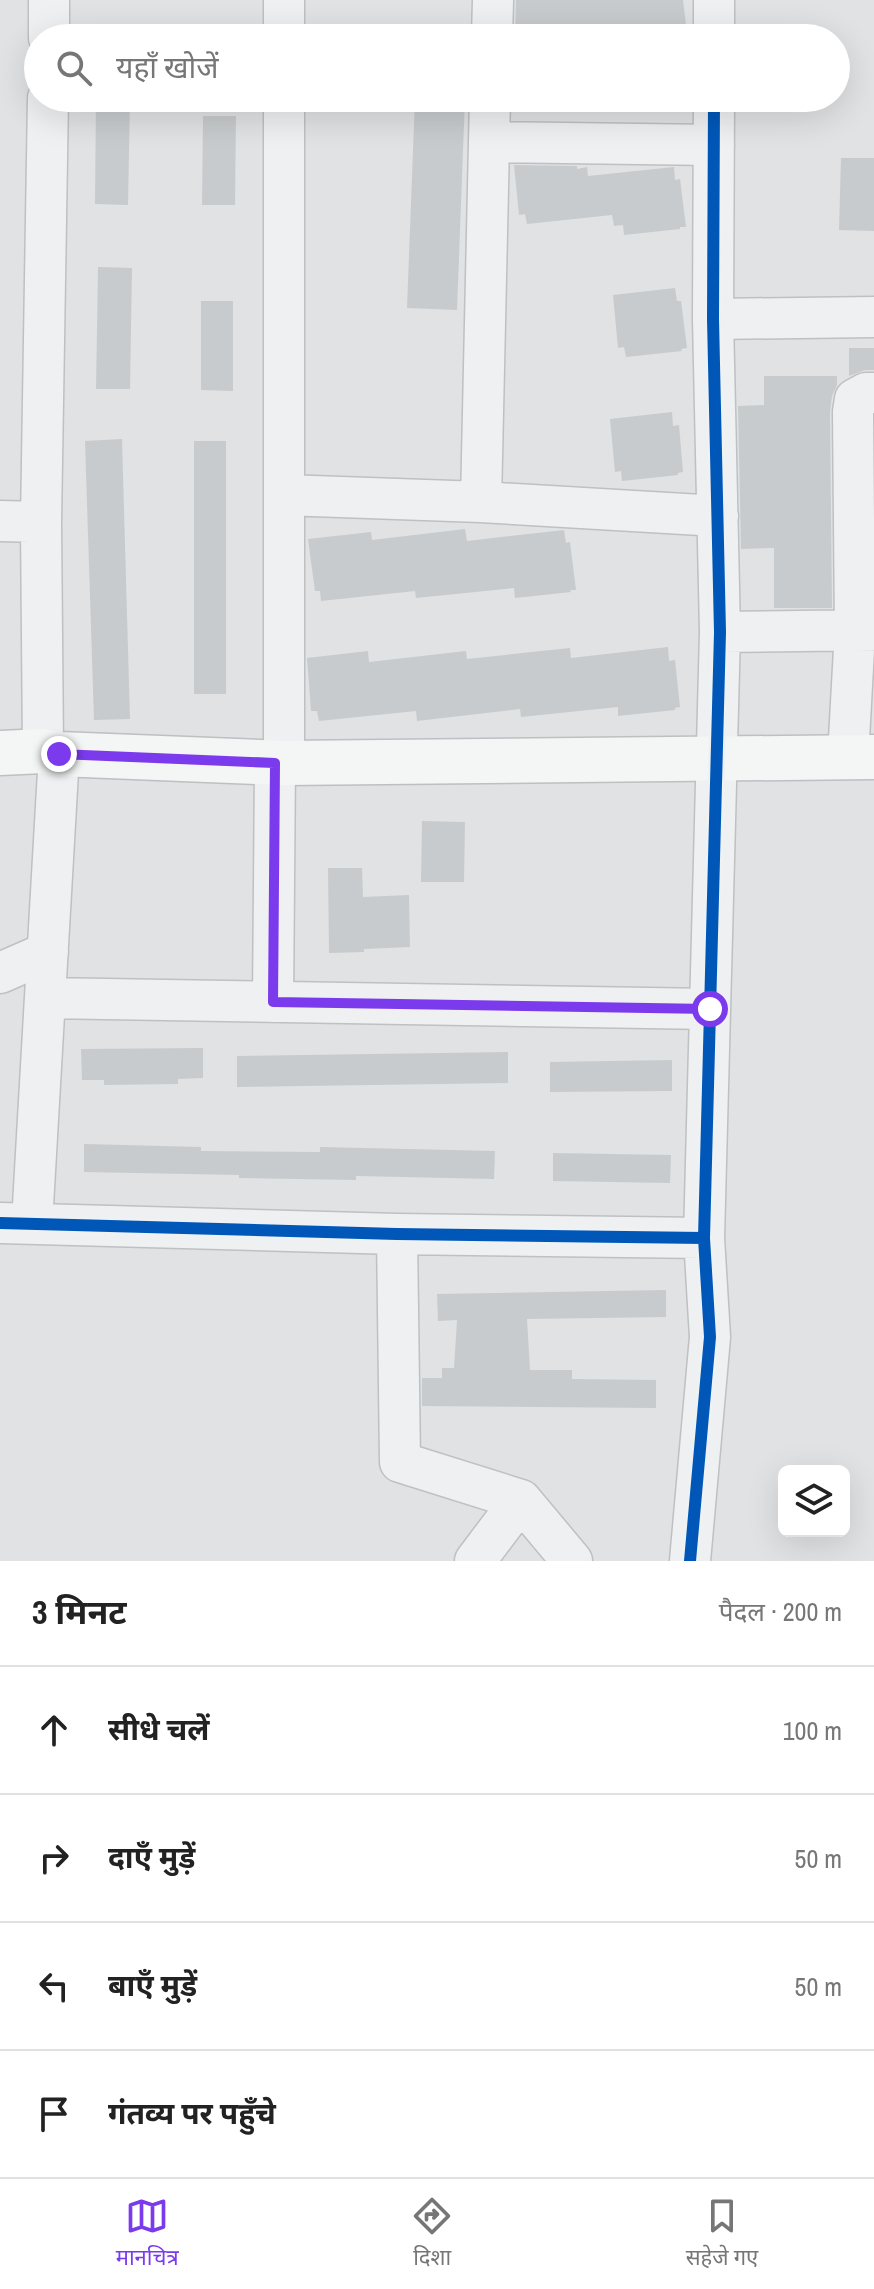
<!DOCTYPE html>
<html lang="hi">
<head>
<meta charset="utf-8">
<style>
	body { margin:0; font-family:"Archivo Narrow","Noto Sans Devanagari",sans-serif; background:#f2f2f2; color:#222 }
	.controls { position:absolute; right:24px; bottom:24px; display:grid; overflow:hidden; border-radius:12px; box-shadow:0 8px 32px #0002 }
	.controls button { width:72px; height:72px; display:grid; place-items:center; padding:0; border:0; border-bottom:2px solid #e0e0e0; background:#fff; color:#222; font:40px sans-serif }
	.stop { position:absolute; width:24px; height:24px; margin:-18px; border:6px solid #7c3aed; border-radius:50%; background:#fff }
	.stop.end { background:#7c3aed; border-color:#fff; box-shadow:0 2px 8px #0008 }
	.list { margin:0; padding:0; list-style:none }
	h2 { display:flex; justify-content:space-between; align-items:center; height:104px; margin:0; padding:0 32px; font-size:34px }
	h2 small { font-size:26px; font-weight:400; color:#767676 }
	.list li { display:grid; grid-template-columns:52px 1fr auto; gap:24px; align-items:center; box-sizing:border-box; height:128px; padding:0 32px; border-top:2px solid #e0e0e0 }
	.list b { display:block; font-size:30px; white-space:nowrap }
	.list em { font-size:26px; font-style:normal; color:#767676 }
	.icon { flex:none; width:44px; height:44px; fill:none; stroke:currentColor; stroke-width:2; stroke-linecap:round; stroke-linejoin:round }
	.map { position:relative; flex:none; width:874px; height:1561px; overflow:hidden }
	.search { position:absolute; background:#fff; box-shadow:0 8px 32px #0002; left:24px; right:24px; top:24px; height:88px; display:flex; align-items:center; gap:20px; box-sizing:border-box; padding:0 28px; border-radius:44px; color:#767676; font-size:30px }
	.sheet { height:616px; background:#fff }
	nav { display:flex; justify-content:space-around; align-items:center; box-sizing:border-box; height:112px; border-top:2px solid #e0e0e0; background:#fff; font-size:22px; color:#767676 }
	nav a { display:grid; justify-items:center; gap:4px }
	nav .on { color:#7c3aed }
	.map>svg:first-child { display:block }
	.building { fill:#c8cbcd }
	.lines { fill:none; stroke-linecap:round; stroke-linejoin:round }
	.minor-casing { stroke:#bec0c2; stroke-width:43 }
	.major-casing { stroke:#bdbfc2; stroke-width:47 }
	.minor { stroke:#eff0f2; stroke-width:40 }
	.major { stroke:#f4f5f5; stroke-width:44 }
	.cycleway-casing { stroke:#eef2f4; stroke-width:17 }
	.cycleway { stroke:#0057b8; stroke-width:12 }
	.route { stroke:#7c3aed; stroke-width:10 }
</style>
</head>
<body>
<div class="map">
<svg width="874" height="1561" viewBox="0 0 874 1561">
	<rect width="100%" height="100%" fill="#e0e2e4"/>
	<path class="building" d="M516,0h167l4,33 -28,5h-34v-7l-62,7h-48z
		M96,98h34l-2,107 -33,-1z
		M415,98h50l-8,212 -50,-2z
		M203,116h33l-1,89h-33z
		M841,158h33v73l-35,-1z
		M514,165l63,1v3l10,-2 1,9 86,-9 1,13 5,-1 6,48h-6v2l-56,6 -1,-10 -9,1 -2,-11 -85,9 -2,-10 -6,1z
		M98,267l34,1 -2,121h-34z
		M675,288l2,13h4l6,47 -6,1 1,2 -56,6 -2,-10 -6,1 -5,-53z
		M201,301h32v90l-32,-1z
		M849,348h25v22h-9l-16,6z
		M764,376h73v9l-5,11 -2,16 2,196h-58v-60l-33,1 -3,-143 26,-1z
		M672,412l1,14 6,-1 4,47 -5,1v2l-56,6 -1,-10 -6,1 -5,-53z
		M122,439l8,280 -36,1 -9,-279z
		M194,441h32v253h-32z
		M465,529l2,12 97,-11 2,13 4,-1 6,48h-6l1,2 -56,6 -1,-10 -98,10 -1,-7 -94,10 -1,-10h-5l-7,-52 63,-7 1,8z
		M668,647l1,14 6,-1 5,47 -5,1v2l-57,6v-9l-97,10 -1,-8 -103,12 -1,-10 -97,10 -2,-10h-6l-4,-53 61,-7 1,11 97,-11 1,8 103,-11 1,10z
		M422,821l43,1 -1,60h-43z
		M328,868h34l1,29 46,-2 1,52 -46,2v3l-35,1z
		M203,1048v30l-25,1v5l-74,1v-5h-22l-1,-31z
		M508,1052v31l-271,4v-31z
		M672,1060v31l-122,1v-30z
		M84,1144l117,3v4l119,1v-5l175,4 -1,28 -138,-3v4l-117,-2v-3l-155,-3z
		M553,1153l118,2 -1,28 -117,-2z
		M666,1290v27l-139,2 3,51h42v9l84,1v28l-234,-2v-28h20v-10h12l3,-48 -19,1 -1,-27z"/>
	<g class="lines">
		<g class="minor-casing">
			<path id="minor" d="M714,0v38
				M49,38v-38
				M284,38v-38
				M492,38l1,-38
				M490,142l224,3
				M713,319l161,-2
				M284,495l197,7 237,14
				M481,502l9,-404
				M0,521l41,1
				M720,632l154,-2
				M43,751l-2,-229 7,-424
				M848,757l7,-126 -2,-219 2,-13 11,-6h8
				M284,763v-665
				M0,973l48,-21
				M45,998l665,11
				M273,1002l2,-239
				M0,1223l397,11 307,4
				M32,1223l27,-469
				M397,1234l3,228 121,38 -46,61
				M521,1500l51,61
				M690,1561l20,-224 -6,-99 16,-606 -7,-313 1,-221"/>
		</g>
		<g class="major-casing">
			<path id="major" d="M0,753l43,-2 16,3 225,9 590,-6"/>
		</g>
		<use href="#minor" class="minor"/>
		<use href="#major" class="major"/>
		<g class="cycleway-casing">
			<path id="cycleway" d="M0,1223l397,11 307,4
				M690,1561l20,-224 -6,-99 16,-606 -7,-313 1,-221"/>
		</g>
		<use href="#cycleway" class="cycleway"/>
	</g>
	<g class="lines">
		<path class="route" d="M59,754l216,9 -2,239 437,7"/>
	</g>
</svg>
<div class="controls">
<button><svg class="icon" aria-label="layers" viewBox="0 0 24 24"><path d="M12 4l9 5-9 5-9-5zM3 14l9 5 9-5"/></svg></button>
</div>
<div class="stop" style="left:710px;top:1009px"></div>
<div class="stop end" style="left:59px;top:754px"></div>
<div class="search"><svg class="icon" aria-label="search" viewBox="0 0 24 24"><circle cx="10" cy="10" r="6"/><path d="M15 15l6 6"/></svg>यहाँ खोजें</div>
</div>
<section class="sheet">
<h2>3 मिनट<small>पैदल · 200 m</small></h2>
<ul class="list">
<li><svg class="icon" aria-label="ahead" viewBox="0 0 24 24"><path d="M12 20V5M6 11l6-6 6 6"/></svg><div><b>सीधे चलें</b></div><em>100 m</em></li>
<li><svg class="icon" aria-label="right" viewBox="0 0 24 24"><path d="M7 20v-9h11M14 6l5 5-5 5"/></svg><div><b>दाएँ मुड़ें</b></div><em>50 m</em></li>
<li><svg class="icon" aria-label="left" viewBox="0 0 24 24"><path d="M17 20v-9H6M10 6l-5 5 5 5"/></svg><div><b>बाएँ मुड़ें</b></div><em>50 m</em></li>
<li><svg class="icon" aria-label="arrive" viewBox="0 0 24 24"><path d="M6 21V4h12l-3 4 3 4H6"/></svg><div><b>गंतव्य पर पहुँचे</b></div></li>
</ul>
</section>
<nav>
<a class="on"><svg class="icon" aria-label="map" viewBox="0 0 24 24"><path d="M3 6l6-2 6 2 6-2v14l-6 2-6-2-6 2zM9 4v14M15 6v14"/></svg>मानचित्र</a>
<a><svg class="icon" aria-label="directions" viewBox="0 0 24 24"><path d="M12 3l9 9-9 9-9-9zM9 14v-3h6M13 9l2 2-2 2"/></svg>दिशा</a>
<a><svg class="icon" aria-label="saved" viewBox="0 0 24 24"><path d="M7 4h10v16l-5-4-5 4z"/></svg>सहेजे गए</a>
</nav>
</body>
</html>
